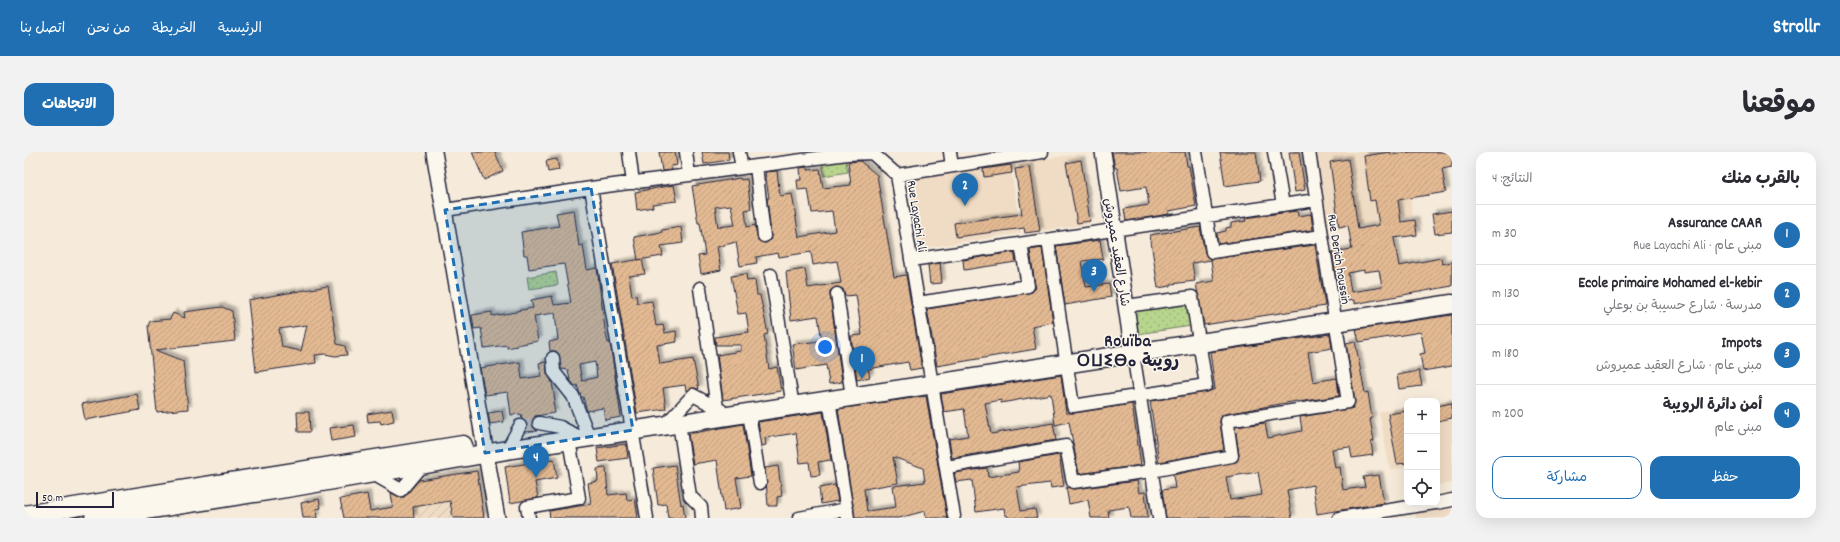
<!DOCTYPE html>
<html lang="ar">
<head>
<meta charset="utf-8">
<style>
	body { margin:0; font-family:Dekko,"Playpen Sans Arabic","Noto Sans Tifinagh",sans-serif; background:#f2f2f3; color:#2b2b33; direction:rtl }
	.controls { position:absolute; right:12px; bottom:12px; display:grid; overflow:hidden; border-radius:8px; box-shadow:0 4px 16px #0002 }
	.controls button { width:36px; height:36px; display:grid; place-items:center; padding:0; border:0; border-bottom:1px solid #e1e1e2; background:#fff; color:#2b2b33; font:20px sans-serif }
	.scale { position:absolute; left:12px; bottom:10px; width:78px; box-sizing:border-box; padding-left:4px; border:2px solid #22223b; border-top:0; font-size:11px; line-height:14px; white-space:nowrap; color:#22223b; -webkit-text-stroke:3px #fbf7ec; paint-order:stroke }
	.you { position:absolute; left:801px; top:195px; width:14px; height:14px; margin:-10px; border:3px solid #fff; border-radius:50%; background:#1a73e8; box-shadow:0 0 0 6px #1a73e833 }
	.badge { display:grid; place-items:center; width:26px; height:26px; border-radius:50%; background:#1f6fb2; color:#fff; font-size:13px; font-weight:700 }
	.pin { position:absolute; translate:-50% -33px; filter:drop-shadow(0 1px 2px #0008) }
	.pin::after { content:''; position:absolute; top:21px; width:14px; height:12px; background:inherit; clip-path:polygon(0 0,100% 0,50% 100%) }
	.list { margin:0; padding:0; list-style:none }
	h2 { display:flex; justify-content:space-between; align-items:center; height:52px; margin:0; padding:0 16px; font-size:17px }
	h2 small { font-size:13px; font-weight:400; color:#7c7c81 }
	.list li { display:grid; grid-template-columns:26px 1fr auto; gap:12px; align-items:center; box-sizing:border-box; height:60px; padding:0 16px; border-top:1px solid #e1e1e2 }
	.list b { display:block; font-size:15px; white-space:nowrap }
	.list p { margin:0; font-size:13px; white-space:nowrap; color:#7c7c81 }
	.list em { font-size:13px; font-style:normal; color:#7c7c81 }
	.actions { display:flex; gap:8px; padding:12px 16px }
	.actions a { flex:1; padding:9px 0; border:1px solid #1f6fb2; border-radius:12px; text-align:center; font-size:14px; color:#1f6fb2 }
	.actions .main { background:#1f6fb2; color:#fff }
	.icon { flex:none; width:22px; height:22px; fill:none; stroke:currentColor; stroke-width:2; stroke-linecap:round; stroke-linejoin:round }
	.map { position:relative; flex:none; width:1428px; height:366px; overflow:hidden; direction:ltr; border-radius:12px }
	header { display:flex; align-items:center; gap:24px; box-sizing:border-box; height:56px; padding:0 20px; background:#1f6fb2; color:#fff }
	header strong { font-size:19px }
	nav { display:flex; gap:22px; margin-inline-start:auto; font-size:14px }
	.intro { display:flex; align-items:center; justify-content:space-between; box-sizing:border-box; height:96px; padding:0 24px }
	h1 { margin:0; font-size:28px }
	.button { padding:10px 18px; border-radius:12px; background:#1f6fb2; color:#fff; font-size:14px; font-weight:700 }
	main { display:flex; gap:24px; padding:0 24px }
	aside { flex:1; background:#fff; border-radius:12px; box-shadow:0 4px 16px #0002 }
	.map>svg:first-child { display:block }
	.built { fill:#f0dcc4 }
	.industrial { fill:url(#industrial-furrows) }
	.grass { fill:url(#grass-dots); stroke:#6d7c64 }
	.building { fill:url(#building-hatch); stroke:#22223b; fill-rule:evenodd; filter:url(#shadow) }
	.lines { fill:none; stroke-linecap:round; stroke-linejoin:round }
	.minor-tunnel { stroke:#ccc3ba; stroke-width:12; stroke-dasharray:12 6; stroke-linecap:butt }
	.minor-casing { stroke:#22223b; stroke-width:15 }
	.major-casing { stroke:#22223b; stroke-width:18 }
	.highway-casing { stroke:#22223b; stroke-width:21 }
	.minor { stroke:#fbf7ec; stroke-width:12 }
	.major { stroke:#fbf7ec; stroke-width:15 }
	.highway { stroke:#fbf7ec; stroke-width:18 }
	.marked { fill:#1f6fb2; fill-opacity:0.2; stroke:#1f6fb2; stroke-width:3; stroke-dasharray:8 5; stroke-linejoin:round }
	.labels { text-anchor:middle; stroke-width:3; stroke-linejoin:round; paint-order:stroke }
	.street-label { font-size:13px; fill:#22223b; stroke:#fbf7ec }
	.district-label { font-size:17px; font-weight:bold; letter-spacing:1px; fill:#22223b; stroke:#fbf7ec }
</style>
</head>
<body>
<header>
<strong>Strollr</strong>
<nav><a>الرئيسية</a><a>الخريطة</a><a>من نحن</a><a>اتصل بنا</a></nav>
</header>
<div class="intro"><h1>موقعنا</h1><a class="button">الاتجاهات</a></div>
<main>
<aside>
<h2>بالقرب منك<small>النتائج: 4</small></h2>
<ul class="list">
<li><span class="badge">1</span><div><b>Assurance CAAR</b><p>مبنى عام · Rue Layachi Ali</p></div><em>30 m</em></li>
<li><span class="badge">2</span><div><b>Ecole primaire Mohamed el-kebir</b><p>مدرسة · شارع حسيبة بن بوعلي</p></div><em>130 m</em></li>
<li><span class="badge">3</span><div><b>Impots</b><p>مبنى عام · شارع العقيد عميروش</p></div><em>180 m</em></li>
<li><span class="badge">4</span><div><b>أمن دائرة الرويبة</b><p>مبنى عام</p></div><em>200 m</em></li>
</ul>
<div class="actions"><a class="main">حفظ</a><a>مشاركة</a></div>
</aside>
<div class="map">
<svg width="1428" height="366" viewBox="0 0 1428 366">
	<defs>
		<pattern id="industrial-furrows" width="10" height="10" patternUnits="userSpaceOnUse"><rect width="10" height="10" fill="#f0dcc4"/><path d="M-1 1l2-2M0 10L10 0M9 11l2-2" fill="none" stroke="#cebca9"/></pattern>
		<pattern id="grass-dots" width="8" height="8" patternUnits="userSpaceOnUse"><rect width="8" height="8" fill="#b8d58d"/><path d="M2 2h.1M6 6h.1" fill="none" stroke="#9eb77b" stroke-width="1.8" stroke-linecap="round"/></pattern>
		<pattern id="building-hatch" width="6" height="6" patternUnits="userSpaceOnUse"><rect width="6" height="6" fill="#e2b992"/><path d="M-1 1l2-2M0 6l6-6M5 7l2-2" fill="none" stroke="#c29f7f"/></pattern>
		<filter id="shadow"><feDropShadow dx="3.5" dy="-3.5" stdDeviation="1" flood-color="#0004"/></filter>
	</defs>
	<rect width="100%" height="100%" fill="#f6ebda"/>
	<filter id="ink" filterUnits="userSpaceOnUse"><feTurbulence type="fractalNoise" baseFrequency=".025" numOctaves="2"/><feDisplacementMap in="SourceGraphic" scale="8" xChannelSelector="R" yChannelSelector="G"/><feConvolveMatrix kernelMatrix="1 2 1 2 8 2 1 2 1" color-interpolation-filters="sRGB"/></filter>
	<g filter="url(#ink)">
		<path class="built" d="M1290,0h89l10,64 -87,15z
			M1056,2l10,70 -65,9 -11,-70z
			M986,11l11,70 -102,16 -11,-70z
			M1428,248v83l-15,2v-82z
			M1383,255v60l-17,3 -11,-58z
			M1428,352v14h-36l-1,-8z"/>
		<path class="industrial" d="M453,319l8,47h-104l-2,-9 38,-6 -4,-22z"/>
		<path class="grass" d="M821,4l3,16 -24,4 -2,-17z
			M532,120l2,13 -29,4 -2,-12z
			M1163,149l4,25 -54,8 -4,-25z"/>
		<path class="building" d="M448,0h23l8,19 -19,9z
			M635,0h16l2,13 -6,1 1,4 -10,1z
			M678,0h26l1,8 -25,4z
			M1088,0h73l2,14h2l7,40 -27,5v3l-43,7 -2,-12 25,-4 -3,-18 -25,4 -4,-23h-2z
			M1196,0h36l4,29 -35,5z
			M1265,0h10l6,38 -10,2z
			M1366,0l1,3 20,-3h41v15l-10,2 4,23 -48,8 3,22 14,-2 2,15 -23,3 5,28 42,-8 1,6 10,-2v24l-98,18v-4l-14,2 -8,-50 20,-3 -4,-24 -9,2 -9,-65 18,-3 10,70 21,-4 -4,-25 -5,1 -6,-45zM1340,118v2l15,-2 3,17 -31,5 -3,-19z
			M533,7l2,11 -11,2 -2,-11z
			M1057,8l9,61 -13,2 -11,-60z
			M836,9l17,14 17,102 12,-2 16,93 -12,2 -2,-8 -40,7 2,8 -13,3 -6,-44 11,-1 -6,-40 -11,1 -2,-7 -7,-2 -6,4v4l12,87 -13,2 -3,-19 -30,5 -4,-26 30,-3 -4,-25 -27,4 -5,-48 19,-3 3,19 33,-5 -4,-22 -24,4 -2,-13 -32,5 -1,-4 -22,4 1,6 -17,3 -4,-24 -19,5 4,23 -20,4 -3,-18 7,-1 -5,-32h-2l-6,-37 48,-8 1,2 6,-1 4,30 -6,1 2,17 8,-2 3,15 7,3 6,-4v-4l-4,-37h2l-4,-26 12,-1 3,25 12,-2 7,43 36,-6 -3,-20 -20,2 -4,-24 -10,1 -1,-10h4l-1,-12 8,-1v3l12,-1 3,19 28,-3 -3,-23zM707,53l4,20 -17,2 -3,-20z
			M987,13l1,8 -28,4 -1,-8z
			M1006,15l10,64 -15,2 -1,-5 -68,9 -2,-14 68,-9 -7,-45z
			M650,33l3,16 -25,3 1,3 -16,3 -2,-18z
			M550,58l5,36 4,-1 4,25 10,-2 8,61 3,14 2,-1 11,75 -16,3 -2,-12 -16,3 -4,-14h-2l-4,-12 -2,1 -5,-6 -2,-10 -7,-1 -2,-15 -3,-3h-6l-1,-9 9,-2 -3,-27 -21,3 4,25 -21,4v1l-10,2v-3l-23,3 -3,-20 -7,1 -2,-14 20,-3v4l24,-4v-1l17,-3 -2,-8 21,-4 2,9 17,-2 -7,-39 -35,5 -2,-14h-3l-3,-23 38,-6 -3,-13zM571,210l2,15 -15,4 -3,-16z
			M1273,59l1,5 13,-2 2,16 -95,14 -1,-11 9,-2v-3l5,-1v-4l15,-2 -1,-3z
			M1428,59v21l-17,2 -3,-20z
			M657,75l2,16 -22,3 2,10 -25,4 -4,-23 28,-5v-2z
			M1176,75l5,26 5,6 105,-14 10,61 -121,19 -8,-41 18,-3 -3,-21 -19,3 3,18 -24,3v2l-13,2 -8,-53z
			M1076,88l3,19 -21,2 4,26 23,-3 2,13 -46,8 -9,-59z
			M1018,96l11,74 -21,4 4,23 -99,17 -10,-57 105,-17 4,-4 -1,-3 -5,-35z
			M990,100l2,10 -52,8 -1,-10z
			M618,107l3,15 -16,2 3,20 4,-1 1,8 15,-2 4,25 7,-1 2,8 11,-2 1,11 -20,3 3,19 33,-5 6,30 -6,-1 -7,3 -1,-6 -22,3 3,21 -29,4 -25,-149z
			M916,111l2,20 -12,1 -2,-19z
			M722,122l1,7 8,-1 2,15h3l8,39 -4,1 5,34 8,-2 4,24 -58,9 -6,-45 24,-4v-6h-25l-1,-8 34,-5 -3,-19 -8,1 -7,-38z
			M304,134l9,58 8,2 2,9 -12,1 -10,-2 -10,1 1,8 -60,9 -8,-72zM283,173l-6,26 -19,-4 -3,-18z
			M198,155l10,4 3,30 -80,9 28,11 5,48 -31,3 -9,-86 2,-5 20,-2 3,-6 12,5 -1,-6z
			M1428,163v51l-29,5 -3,-17 5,-1 -4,-21 -62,10 -3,-13z
			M1306,182l2,14 -24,4 5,30 24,-4 2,18 -41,6 -1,-1 -72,13 -3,1 -2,7 4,28 -65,12 -9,-61 57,-9 8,-3 -5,-37z
			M1331,189l10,52 3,-1 4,27h-2l4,22 -3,1 2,13 -21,3 -2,-11 -18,2 3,19 5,-1 3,23 22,-3 -2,-10 16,-2 5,28 -67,11 -4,-29 -26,5 5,28h-126l-4,-28 13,-2 -2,-13 64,-14 2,-6 -4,-28 30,-4 3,15 34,-7 -2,-14 53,-9 2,-7 -9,-58zM1234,320l4,23 -32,5 -4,-23z
			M496,210l2,17 19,-3 -2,-13 7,-1 1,11 5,9 3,19 -2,1 2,11 -20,3 -3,9 5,6 -12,1 2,-7 -1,-3 -4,-3 -1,-5 -10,1 -3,-23 -23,3 -5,-27z
			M1395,219l3,15 -23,3 -2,-14z
			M1037,223l5,38h8l58,-9 9,61 -62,9 -10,-52 -14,3 -4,-31 -50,9v-3l-16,3 6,31 62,-11 3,17 -104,18 -3,-19 19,-3 -4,-27 -20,3 -3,-18z
			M113,242l3,16 -55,10 -3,-16z
			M902,244l21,122h-21l-1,-7 -26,7h-44l-17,-109zM869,305l30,11 2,14 -32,4 3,21 -29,4 -3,-22 34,-6z
			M1428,251v15l-15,3v-15z
			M368,258l2,11 -13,3 -1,-3 -12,1 -1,-8z
			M478,259l2,11 -14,2 -2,-11z
			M1383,259v52l-10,1 -9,-50z
			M273,260h12l1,20h-12z
			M799,260l8,48 -13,2 2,13 -9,1 -2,-14 -9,1 -4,-30 -31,5 1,7 -4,1 -4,-24z
			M719,272l8,52 -15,2 5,30 -17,3 -7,-51 -24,4 -5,-30z
			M330,273l2,12 -25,4 -2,-13z
			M602,292l2,14 -29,4 -2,-14z
			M1035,303l5,31 -13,2 -1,-5 -33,4 4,24 14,-2 2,9h-29l-1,-3h-2l-1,-7 -28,4 -4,-32 -16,2 -2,-9 33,-5 1,9 31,-5 -1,-10z
			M530,307l3,19 -22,4 3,16 -28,5 -5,-36z
			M651,313l6,40 2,-1 2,14h-17l-2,-14 -8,1 -5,-37z
			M754,314l4,30 -5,1v9h-9l-3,-38z
			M582,316l2,27 18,-2 1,7 8,-1 3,19h-88l-1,-7 42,-7 -3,-21 10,-2 -1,-12z
			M453,319l7,47h-31l-3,-17 -37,6 1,11h-70l-4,-19 27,-5 3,17 23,-4 -2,-14 9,4h4l15,-17z
			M1113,329l2,12 6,-1 3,26h-17l-2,-11 -21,3 1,8h-18l-3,-18 -19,4 -3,-17 8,2z
			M811,333l3,16 -17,3 -2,-16z
			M295,347l2,9 -5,1 1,9h-14l-2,-15z"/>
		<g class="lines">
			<path class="minor-tunnel" d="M496,274l19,-3"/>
			<g class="minor-casing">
				<path id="minor" d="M605,0l4,31
					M662,0l3,23
					M715,0l3,16
					M926,0l2,14
					M1172,0l16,100 110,-16
					M1250,0l9,53
					M732,14l8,70
					M873,23l145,-23
					M567,36l56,330
					M421,58l146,-22 256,-34 25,-1 25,22 57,341
					M1024,88l25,166 133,-21 -14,-88 -66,9
					M887,108l405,-60
					M747,123l22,131
					M676,136l17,120
					M813,142l15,103
					M894,151l110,-17 -7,-42
					M1109,201l26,165
					M529,206l1,14 19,24 16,41
					M805,248l19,118
					M725,261l11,70
					M515,271l21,4 21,11
					M655,271l11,73 11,11 1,11
					M641,273l28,-30 28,15
					M483,298l13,-24
					M923,315l119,-21 7,36 78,-11 81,-15 -5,-35 121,-19 -39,-250
					M349,322l28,16 21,-25
					M1413,351l15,-3
					M505,366l-2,-11 52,-9 -10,-58
					M775,366l48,-9
					M1315,366l96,-15"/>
			</g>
			<g class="major-casing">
				<path id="major" d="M410,0l63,366
					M1079,0l30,201"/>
			</g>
			<g class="highway-casing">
				<path id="highway" d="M0,363l439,-70
					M70,366l199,-31 214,-37 945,-146"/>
			</g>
			<use href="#minor" class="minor"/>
			<use href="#major" class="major"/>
			<use href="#highway" class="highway"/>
		</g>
	</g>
	<path class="marked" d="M567,36l42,242 -148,23 -40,-243z"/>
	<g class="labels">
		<g class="street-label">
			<text transform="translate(894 64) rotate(81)" y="5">Rue Layachi Ali</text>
			<text transform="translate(1094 100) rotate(81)" y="5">شارع العقيد عميروش</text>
			<text transform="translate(1316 107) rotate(81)" y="5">Rue Derich houssin</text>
		</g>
		<g class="district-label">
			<text x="1104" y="194">Rouïba<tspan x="1104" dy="20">ⵔⵡⵉⴱⴰ رويبة</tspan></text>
		</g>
	</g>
</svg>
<div class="controls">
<button>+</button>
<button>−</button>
<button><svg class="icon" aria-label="locate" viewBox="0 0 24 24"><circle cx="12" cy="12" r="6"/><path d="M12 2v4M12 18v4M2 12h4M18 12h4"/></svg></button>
</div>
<div class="scale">50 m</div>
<div class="you"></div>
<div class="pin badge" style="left:838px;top:227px">1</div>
<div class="pin badge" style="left:941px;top:54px">2</div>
<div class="pin badge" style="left:1070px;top:140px">3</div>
<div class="pin badge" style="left:512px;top:326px">4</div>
</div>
</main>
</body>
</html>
